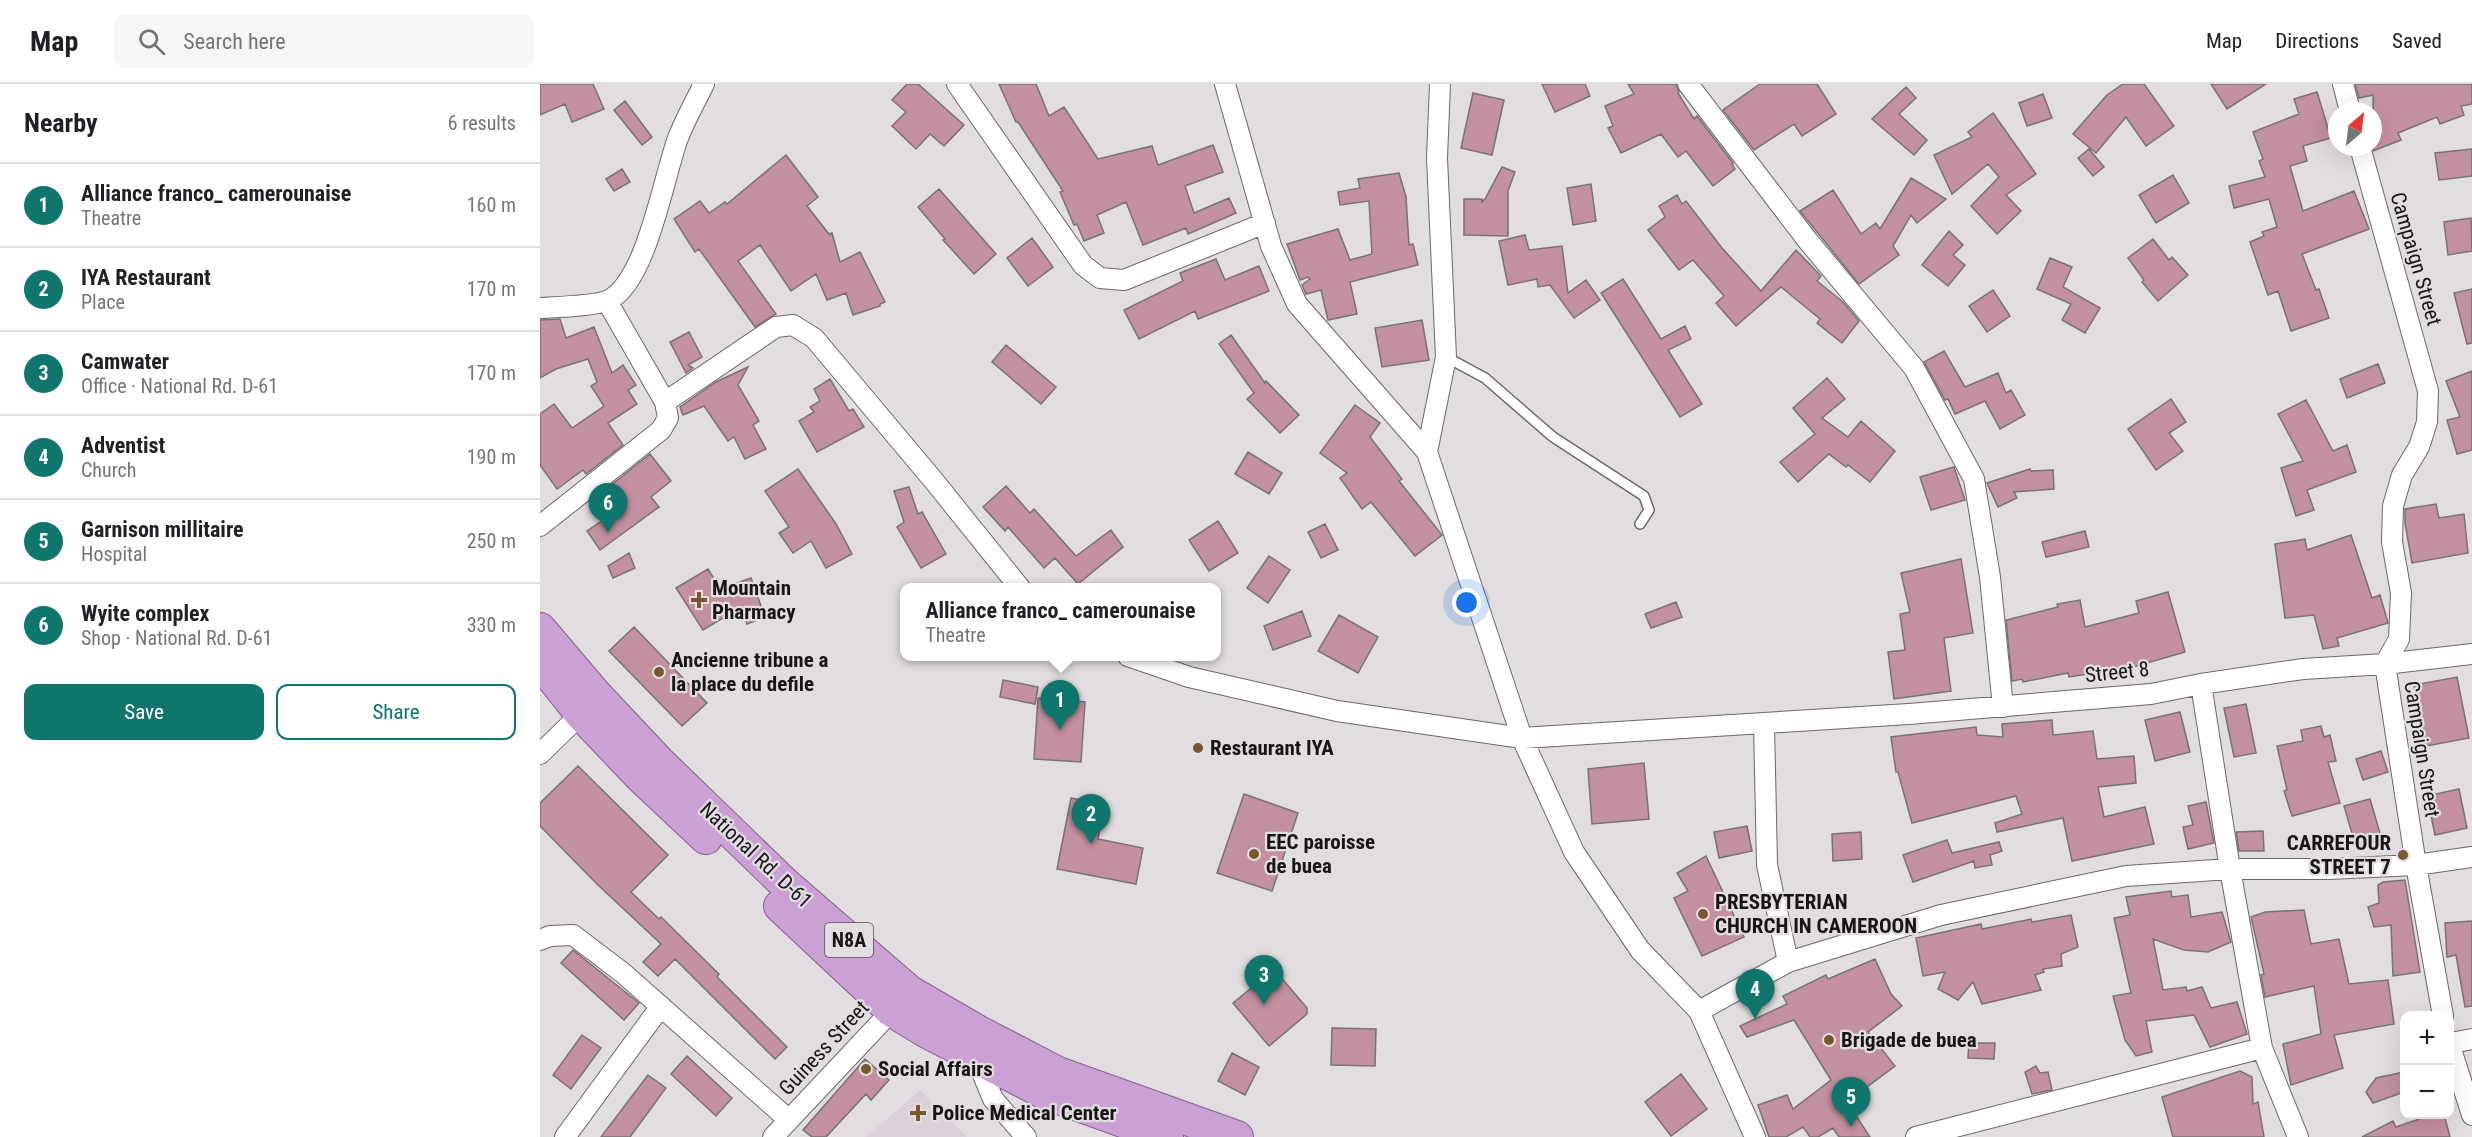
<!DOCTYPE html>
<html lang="en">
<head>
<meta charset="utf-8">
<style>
	body { margin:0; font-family:"Roboto Condensed",sans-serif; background:#f6f6f6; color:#202124 }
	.controls { position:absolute; right:18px; bottom:18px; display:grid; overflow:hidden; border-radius:12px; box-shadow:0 6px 24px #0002 }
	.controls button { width:54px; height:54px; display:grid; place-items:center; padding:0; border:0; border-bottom:2px solid #e0e0e0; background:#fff; color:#202124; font:30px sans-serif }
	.compass { position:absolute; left:1788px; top:18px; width:54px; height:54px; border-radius:50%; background:#fff; box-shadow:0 6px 24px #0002; rotate:28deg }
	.you { position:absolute; left:927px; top:519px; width:21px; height:21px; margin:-15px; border:4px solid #fff; border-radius:50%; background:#1a73e8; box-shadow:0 0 0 9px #1a73e833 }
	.badge { display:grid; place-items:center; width:39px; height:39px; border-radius:50%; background:#0f766e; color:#fff; font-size:20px; font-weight:700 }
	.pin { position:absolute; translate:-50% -50px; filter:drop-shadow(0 2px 3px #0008) }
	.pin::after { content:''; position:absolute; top:32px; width:21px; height:18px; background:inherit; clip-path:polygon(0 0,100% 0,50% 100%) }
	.popup { position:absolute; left:360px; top:499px; width:321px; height:78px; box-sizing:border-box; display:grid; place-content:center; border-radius:12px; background:#fff; filter:drop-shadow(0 2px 4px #0005); font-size:20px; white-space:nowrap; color:#757577 }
	.popup b { font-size:22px; color:#202124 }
	.popup::after { content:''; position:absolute; left:50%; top:100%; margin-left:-12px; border:12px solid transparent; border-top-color:#fff }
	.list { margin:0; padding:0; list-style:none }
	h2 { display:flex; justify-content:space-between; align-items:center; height:78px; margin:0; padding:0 24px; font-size:26px }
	h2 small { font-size:20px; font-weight:400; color:#757577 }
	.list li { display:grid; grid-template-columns:39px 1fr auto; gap:18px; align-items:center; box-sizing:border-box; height:84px; padding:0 24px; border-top:2px solid #e0e0e0 }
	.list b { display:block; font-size:22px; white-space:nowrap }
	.list p { margin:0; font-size:20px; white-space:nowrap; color:#757577 }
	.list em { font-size:20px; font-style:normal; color:#757577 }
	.actions { display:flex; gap:12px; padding:18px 24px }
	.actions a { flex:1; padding:14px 0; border:2px solid #0f766e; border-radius:12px; text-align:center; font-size:21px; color:#0f766e }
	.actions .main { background:#0f766e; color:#fff }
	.icon { flex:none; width:33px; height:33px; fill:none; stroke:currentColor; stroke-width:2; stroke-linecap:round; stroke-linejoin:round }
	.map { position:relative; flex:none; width:1932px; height:1053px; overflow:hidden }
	header { display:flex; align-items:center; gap:36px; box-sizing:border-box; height:84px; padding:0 30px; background:#fff; border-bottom:2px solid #e0e0e0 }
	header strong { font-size:28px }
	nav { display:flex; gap:33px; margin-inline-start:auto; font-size:21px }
	.search { width:420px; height:54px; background:#f6f6f6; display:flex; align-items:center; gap:15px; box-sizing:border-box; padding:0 21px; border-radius:12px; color:#757577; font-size:22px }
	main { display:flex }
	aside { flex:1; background:#fff }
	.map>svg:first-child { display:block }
	.built { fill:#ddd1d9 }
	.building { fill:#c390a0; stroke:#787274; stroke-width:1.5 }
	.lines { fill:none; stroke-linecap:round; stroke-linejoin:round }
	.service-casing { stroke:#6c676a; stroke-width:12 }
	.minor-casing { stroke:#6c676a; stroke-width:22 }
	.trunk-casing { stroke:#84608a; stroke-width:34 }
	.service { stroke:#fff; stroke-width:9 }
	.minor { stroke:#fff; stroke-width:20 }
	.trunk { stroke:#cba0d4; stroke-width:32 }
	.poi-dot { fill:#78582e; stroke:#e2dde0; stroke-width:2 }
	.labels { text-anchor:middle; stroke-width:4.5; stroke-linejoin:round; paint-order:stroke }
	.shield { fill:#e2dde0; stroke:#545153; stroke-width:1.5 }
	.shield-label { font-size:20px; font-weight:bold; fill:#171516 }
	.street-label { font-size:21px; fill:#171516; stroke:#e2dde0 }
	.poi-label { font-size:21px; font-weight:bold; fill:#171516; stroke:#e2dde0; text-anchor:start }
</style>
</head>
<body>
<header>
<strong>Map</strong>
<div class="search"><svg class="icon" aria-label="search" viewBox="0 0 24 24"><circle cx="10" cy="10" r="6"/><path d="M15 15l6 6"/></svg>Search here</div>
<nav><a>Map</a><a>Directions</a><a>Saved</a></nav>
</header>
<main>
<aside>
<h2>Nearby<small>6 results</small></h2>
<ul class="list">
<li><span class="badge">1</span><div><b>Alliance franco_ camerounaise</b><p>Theatre</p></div><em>160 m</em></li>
<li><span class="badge">2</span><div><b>IYA Restaurant</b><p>Place</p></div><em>170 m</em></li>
<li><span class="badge">3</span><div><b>Camwater</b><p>Office · National Rd. D-61</p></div><em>170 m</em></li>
<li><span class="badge">4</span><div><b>Adventist</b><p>Church</p></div><em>190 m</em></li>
<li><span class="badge">5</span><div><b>Garnison millitaire</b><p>Hospital</p></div><em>250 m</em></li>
<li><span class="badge">6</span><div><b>Wyite complex</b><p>Shop · National Rd. D-61</p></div><em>330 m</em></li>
</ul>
<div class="actions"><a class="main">Save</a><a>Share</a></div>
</aside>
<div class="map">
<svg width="1932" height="1053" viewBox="0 0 1932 1053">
	<rect width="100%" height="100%" fill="#e2dde0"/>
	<path class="built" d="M380,1006l47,47h-101z"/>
	<path class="building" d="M0,0h53l11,25 -32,13 -7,-18 -25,11z
		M367,0h11l46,41 -20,21 -14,-12 -14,15 -24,-23 14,-14 -14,-12z
		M459,0h37l13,32 15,-9 34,52 54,-13 6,19 55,-20 10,27 -38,14 9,27 35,-15 7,15 -48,21 -2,-6 -43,17 -17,-43 -29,13 7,18 -20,8 -7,-17 -3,1 -14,-33 3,-1 -45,-69h-2z
		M1002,0h43l5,12 -35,16z
		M1088,0h48l3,8 -1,1 16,26 3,-3 36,47 -1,1 3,5 -22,17 -27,-35 -8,6 -17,-23 -40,19 -13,-25 5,-2 -8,-20 29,-12z
		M1220,0h57l19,30 -34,22 -8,-12 -40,26 -31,-40z
		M1583,0h21l30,42 -28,20 -20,-29 -30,36 -23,-19 34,-39z
		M1671,0h55l-39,25z
		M1815,0h117v20l-11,2 3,9 -24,9 -3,-7 -39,16 3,7 -28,11v-56l-14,3z
		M1366,3l10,11 -17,16 28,26 -13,15 -42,-36z
		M1777,8l14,46 -28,8 4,15 -17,5 13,45 51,-20 15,38 -67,25 14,36 3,-1 10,29 -38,13 -13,-40 -10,4 -18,-53 14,-6 -2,-4 15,-5 -8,-28 -35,9 -5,-22 36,-9 -6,-16 4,-2 -10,-27 46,-18 -5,-15z
		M933,9l31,7 -12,55 -31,-7z
		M1503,10l9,24 -25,8 -8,-23z
		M85,17l27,36 -10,8 -28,-35z
		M1453,29l43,61 -30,21 15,16 -24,23 -26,-28 28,-29 -11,-13 -36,30 -18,-39 38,-18 -4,-5z
		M1549,65l15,18 -11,9 -15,-18z
		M1932,65v27l-33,4 -4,-27z
		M246,71l32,42 -11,9 22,28 3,-1 8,29 20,-10 25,50 -5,2v2l-27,9 -7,-22 -19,7 -11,-26 -25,17 -31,-46 -22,16 38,53 -21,13 -56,-78 -4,3 -21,-33 26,-18 9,12 16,-11 2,2z
		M962,83l13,5 -7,19v45l-44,-1v-36h18v3l3,-3z
		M82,85l8,13 -16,9 -8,-12z
		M859,89l7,24 3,48 4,-1 5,21 -68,17 7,32 -29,6 -7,-30 -15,4 -4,-9 8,-6 -2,-2 -8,3 -13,-36 51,-15 12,31 22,-6 -3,-53 -29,4 -2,-13 22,-4 -2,-9z
		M1633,91l16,28 -33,20 -17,-28z
		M1371,94l35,21 -29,24 -6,-8 -18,31 6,9 -40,29 -59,-73 33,-21 28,44 15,-11 4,6z
		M1051,100l5,37 -23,4 -6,-37z
		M399,105l57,65 -22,20 -31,-34 2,-1 -27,-32z
		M1137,111l5,9 4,-3 36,47 39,43 35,-41 25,26 -4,5 26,21 16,19 -17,22 -25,-20 3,-4 -39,-32 -45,39 -20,-23 8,-7 -31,-36 -14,10 -31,-40 17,-13 -6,-11z
		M1931,134l1,33 -24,4 -4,-33z
		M1409,147l14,14 -10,10 12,10 -17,21 -26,-21z
		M985,151l4,15 33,-4 6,47 18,-13 14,20 -26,18 -24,-33 -12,2 -1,-8 -29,6 -9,-44z
		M492,154l21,29 -25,19 -21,-28z
		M1613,155l16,21 3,-3 16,18 -30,26 -16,-19 2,-2 -16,-22z
		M1510,174l22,9 -9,20 37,21 -15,25 -23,-13 9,-16 -34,-15z
		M676,175l9,21 34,-14 10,25 -71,28 -3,-8 -56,28 -15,-29 59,-29 -3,-8z
		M1083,195l38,60 24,-13 6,13 -23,11 34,54 -22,13 -79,-124z
		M1932,205v54l-5,1 -13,-51z
		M1453,206l17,26 -23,16 -18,-26z
		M20,235l6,19 28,-11 18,46 11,-8 13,20 -8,5 9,14 -29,19 15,22 -37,29 -3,-4 -26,19 -17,-24v-51l14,-10 18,24 32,-22 -13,-20 6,-4 -9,-23 -32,10 -16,9v-58z
		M882,236l7,40 -47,7 -7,-39z
		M149,248l13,25 -14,8 5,3 -7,5 -16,-31z
		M691,251l34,48 1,-2 33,34 -19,18 -33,-34 7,-6 -35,-49z
		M466,261l50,42 -15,17 -49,-42z
		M1404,267l21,36 33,-14 8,20 5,-3 14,25 -25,14 -15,-28 -30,13 -7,-15 -3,1 -21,-38z
		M1838,280l7,19 -38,15 -7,-19z
		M208,283l-10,18 21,36 -6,4 13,24 -21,10 -11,-22 -6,4 -24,-35 -21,9 -3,-8 36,-25z
		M1932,287v79l-15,4 -10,-34 13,-3 -14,-36z
		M1287,294l18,21 -23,19 26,19 13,-16 34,30 -25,31 -22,-17 -2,2 -17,-13 -31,28 -18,-20 35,-28 -22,-26z
		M290,295l19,32 4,-2 11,18 -47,25 -18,-31 15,-9 -4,-5 10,-6 -6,-12z
		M1631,315l15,23 -17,11 14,18 -27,19 -28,-41z
		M1766,316l27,51 14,-6 9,27 -49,18 7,20 -18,6 -15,-48 22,-7 -25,-47z
		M815,321l25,18 -10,14 32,42 -3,2 43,54 -27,21 -44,-54 -9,7 -22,-31 7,-5 -27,-20z
		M708,368l34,21 -13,21 -34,-20z
		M110,370l21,27 -20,16 8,10 -59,43 -13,-19 31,-21 -14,-19z
		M1414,383l11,33 -34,10 -11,-33z
		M258,385l38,55 16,30 -26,14 -15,-27 -18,12 -14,-20 10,-6 -24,-36z
		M1490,385l1,2 22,-1 1,19 -40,3 3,6 -19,9 -11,-24z
		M466,402l24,27 4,-4 42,47 35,-26 12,17 -45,37 -23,-26 -11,10 -36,-41 -3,4 -22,-24z
		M369,403l9,27 4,-2 24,42 -25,14 -24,-41 7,-5 -10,-31z
		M1896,420l3,14 25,-4 4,39 -56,10 -7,-40v-14z
		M678,437l20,32 -29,18 -20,-31z
		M785,440l13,26 -17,8 -13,-26z
		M1545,447l4,16 -43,10 -4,-15z
		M1811,451l21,63 8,-3 8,28 -51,15 2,8 -16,3 -9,-34 -29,3 -10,-74 30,-5 2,11z
		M89,469l6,15 -22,10 -5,-12z
		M729,472l21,14 -22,33 -21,-15z
		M1421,475l12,74 -29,5 7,53 -57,8 -6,-47 17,-2 -5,-36 10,-2 -9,-39z
		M168,485l12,20 31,-11 14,39 -18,7 -6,-17 -38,23 -27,-42z
		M1628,508l17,60 -83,24 -1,-4 -32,5 -1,-4 -45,9 -1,-3 -10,2 -6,-61 52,-13 -1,-3 23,-4 5,27 54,-14 -3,-12z
		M1136,518l6,15 -31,11 -6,-14z
		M762,527l9,25 -38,14 -9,-24z
		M799,531l39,22 -20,36 -40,-22z
		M94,543l73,76 -25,23 -73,-75z
		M1917,593l12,61 -42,8 -13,-61z
		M463,596l35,7 -3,17 -35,-7z
		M498,614l47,4 -4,60 -47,-3z
		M1706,620l10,49 -22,4 -10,-49z
		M1640,628l10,40 -35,9 -10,-41z
		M1512,636l1,15 40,-4 4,28 37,-3 2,27 -38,4 6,30 41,-10 9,37 -82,17 -9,-43 -66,14 -2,-9 27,-9 -6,-18 -104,27 -14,-51h-2l-5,-35 85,-10 1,8 26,2 -1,-13z
		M1781,642l3,11 6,-2 6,26 -8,1 12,41 -48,13 -8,-25 3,-1 -10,-44 26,-5 -2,-11z
		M1841,667l7,21 -25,8 -7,-21z
		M1104,679l5,56 -57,5 -4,-55z
		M38,682l90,89 -37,37 28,27 2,-2 58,57 -2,3 70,70 -12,12 -100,-100 -17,17 -15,-14 18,-18 -63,-59 -58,-59v-23z
		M1919,705l8,39 -32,7 -8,-39z
		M704,710l54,19 -26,78 -55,-18z
		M531,714l33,6 -6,35 45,9 -7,36 -79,-15z
		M1830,715l12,41 -26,7 -12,-41z
		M1666,718l8,41 -26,6 -5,-22 10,-2 -5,-19z
		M1207,742l5,25 -33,7 -5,-26z
		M1723,747l1,20h-25l-3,-19z
		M1321,748l1,27 -29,2 -1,-27z
		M1407,756l5,13 47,-11 3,9 -12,4 2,10 -17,3 -1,-7 -61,21 -10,-27z
		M1166,772l38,81 -42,19 -28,-58 14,-7 -11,-18z
		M1865,796l15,92 -27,4 -2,-51 -17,2 -6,-20 11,-4 -1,-18 5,-3z
		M1631,807l1,6 16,-2 3,22 31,-5 9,30 -23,10 -24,-2 -31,-11 10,51 23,-3 1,4 15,-4 9,21 26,-6 10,32 -37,13 -16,-32 -48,6 6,31 -16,4 -11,-16 -12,-44 18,-3 -17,-75 16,-3 -4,-18z
		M1764,826l7,34 28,-5 10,45 39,-4 6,44 -60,11 9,33 -52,17 -8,-41 38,-10 -7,-48 -49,11 -4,-22 3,-1 -13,-57 14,-5z
		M1531,831l7,32 -17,7 1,12 -19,3 1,3 -9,3 6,15 -59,14 -9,-22 -15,18 -20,-11 7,-17 -22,4 -7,-38 65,-14 1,5 49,-10 1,3z
		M1932,837v85l-7,1 -9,-52 -9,2 -2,-34z
		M33,866l66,53 -15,17 -63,-57z
		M1335,875l16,35 11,12 -34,26 27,34 -48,36 23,35h-31l-6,-9 -15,9h-8l-7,-10 -17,10h-17l-11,-32 29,-10 6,14 38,-29 -37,-60 -47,17 -7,-11 47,-22 -4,-8 43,-21 2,4z
		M734,885l33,39v6l-38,32 -36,-43z
		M792,944l44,1 -1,37 -44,-1z
		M42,951l19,13 -30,41 -18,-14z
		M1429,959h26l-1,16 -26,-1z
		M692,969l27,14 -14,28 -27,-14z
		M147,972l45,42 -16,18 -45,-42z
		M325,975l24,21 -18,20 -5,-6 -40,43h-14l-9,-7z
		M1496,982l4,7 8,-1 4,18 -20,4 -7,-22z
		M1700,987l12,6 1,27 5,-2 6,35h-91l-11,-40z
		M1864,988v20l-31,11 -7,-11 10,-14z
		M1141,990l26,35 -36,27 -26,-34z
		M108,991l18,13 -36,49h-29z
		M1894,1030h10l6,23h-88l31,-16 3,6z"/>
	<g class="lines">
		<g class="service-casing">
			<path id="service" d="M906,273l39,21 68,59 91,59 5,14 -9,14"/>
		</g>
		<g class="minor-casing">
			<path id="minor" d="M417,0l126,181 17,13 24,2 141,-57
				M685,0l46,162 26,58 130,148
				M900,0l-3,74 9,199 -19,95 95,286 52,114 66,98 59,61 56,126
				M1148,0l120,157 106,127 60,111 16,98 13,130
				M1803,0l7,27
				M1820,63l68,244 -1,31 -8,25 -17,28 -9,31 -1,36 9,51 -2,46 -14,25 31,201 27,151
				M0,224c15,-1 57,-2 69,-8 38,-20 54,-121 69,-162 7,-18 17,-36 26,-54
				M125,318l111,-75 17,-2 21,13 120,143 86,107
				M0,442l121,-96 7,-12 -3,-16 -58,-101
				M588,572l61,21 148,34 185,27 387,-24 242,-20 50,-10 102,-15 82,-5 87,-10
				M1661,600l29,185 32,179 36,89
				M1224,639l3,142 21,97
				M0,670l41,-40
				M0,856l10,-4 23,-1 50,38 166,147
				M1159,927l89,-49 153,-47 185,-39 104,-7h98l88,-4 56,-8
				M1910,959l22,-4
				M1910,962l22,69
				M436,974l17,41 33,38
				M25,1053l96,-131
				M233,1053l126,-134
				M1376,1053l346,-89"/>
		</g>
		<g class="trunk-casing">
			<path id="trunk" d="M0,545l56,66 63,67 124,120 127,110 69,40 79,41 179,64
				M0,578l41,52 59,62 66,62
				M240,822l111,104 36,22 118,61 122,44"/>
		</g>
		<use href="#service" class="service"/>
		<use href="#minor" class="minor"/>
		<use href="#trunk" class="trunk"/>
	</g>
	<g class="poi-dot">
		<path d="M156 507h6v6h6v6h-6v6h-6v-6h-6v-6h6z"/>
		<circle cx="119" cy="588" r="6"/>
		<circle cx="658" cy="664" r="6"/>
		<circle cx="714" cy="770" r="6"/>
		<circle cx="1863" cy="771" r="6"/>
		<circle cx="1163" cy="830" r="6"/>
		<circle cx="1289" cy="956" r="6"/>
		<circle cx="326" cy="985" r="6"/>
		<path d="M375 1020h6v6h6v6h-6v6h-6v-6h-6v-6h6z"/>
	</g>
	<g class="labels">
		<rect class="shield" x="285" y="839" width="48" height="34" rx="4.5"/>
		<g class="shield-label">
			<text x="309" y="863">N8A</text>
		</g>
		<g class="street-label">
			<text transform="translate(1876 175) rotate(74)" y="7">Campaign Street</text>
			<text transform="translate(1577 588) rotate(-6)" y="7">Street 8</text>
			<text transform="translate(1882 665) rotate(81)" y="7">Campaign Street</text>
			<text transform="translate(216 771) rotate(43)" y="7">National Rd. D-61</text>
			<text transform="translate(284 964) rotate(-47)" y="7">Guiness Street</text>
		</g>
		<g class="poi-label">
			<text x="172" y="511">Mountain<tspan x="172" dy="24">Pharmacy</tspan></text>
			<text x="131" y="583">Ancienne tribune a<tspan x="131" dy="24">la place du defile</tspan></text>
			<text x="670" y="671">Restaurant IYA</text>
			<text x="726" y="765">EEC paroisse<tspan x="726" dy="24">de buea</tspan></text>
			<text x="1851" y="766" text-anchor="end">CARREFOUR<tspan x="1851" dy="24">STREET 7</tspan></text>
			<text x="1175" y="825">PRESBYTERIAN<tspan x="1175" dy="24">CHURCH IN CAMEROON</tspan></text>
			<text x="1301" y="963">Brigade de buea</text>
			<text x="338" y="992">Social Affairs</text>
			<text x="392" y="1036">Police Medical Center</text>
		</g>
	</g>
</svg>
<div class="controls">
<button>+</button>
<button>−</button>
</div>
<svg class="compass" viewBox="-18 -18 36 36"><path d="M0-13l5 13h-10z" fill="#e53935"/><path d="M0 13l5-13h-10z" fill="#757577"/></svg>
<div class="you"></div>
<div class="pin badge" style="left:520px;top:646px">1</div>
<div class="popup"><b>Alliance franco_ camerounaise</b>Theatre</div>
<div class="pin badge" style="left:551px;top:760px">2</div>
<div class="pin badge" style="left:724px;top:921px">3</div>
<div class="pin badge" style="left:1215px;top:935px">4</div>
<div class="pin badge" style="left:1311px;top:1043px">5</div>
<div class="pin badge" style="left:68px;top:449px">6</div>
</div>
</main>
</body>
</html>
